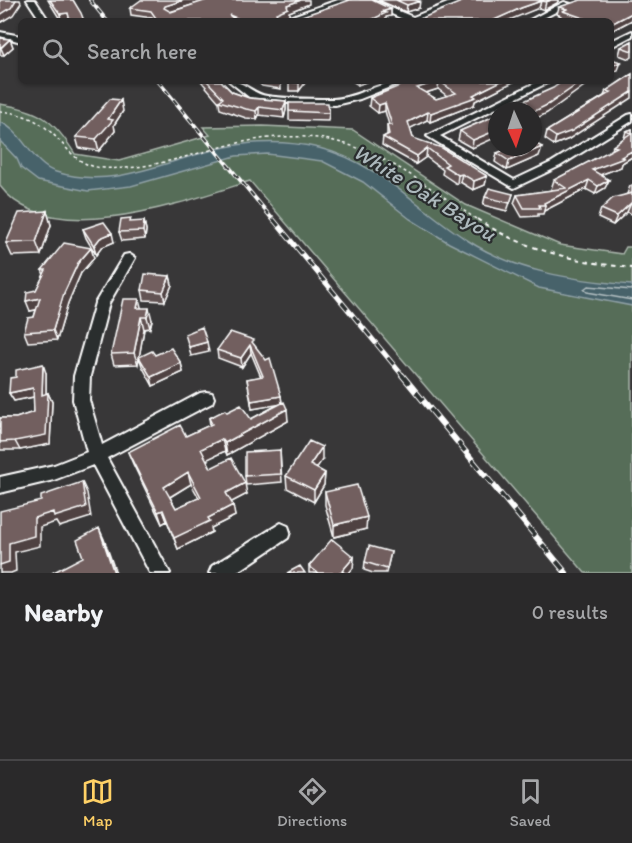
<!DOCTYPE html>
<html lang="en">
<head>
<meta charset="utf-8">
<style>
	body { margin:0; font-family:Itim,sans-serif; background:#363536; color:#f1f3f6 }
	.compass { position:absolute; left:488px; top:102px; width:54px; height:54px; border-radius:50%; background:#2a292a; box-shadow:0 2px 4px #0004; rotate:177deg }
	.list { margin:0; padding:0; list-style:none }
	h2 { display:flex; justify-content:space-between; align-items:center; height:78px; margin:0; padding:0 24px; font-size:26px }
	h2 small { font-size:20px; font-weight:400; color:#a5a6a8 }
	.icon { flex:none; width:33px; height:33px; fill:none; stroke:currentColor; stroke-width:2; stroke-linecap:round; stroke-linejoin:round }
	.map { position:relative; flex:none; width:632px; height:573px; overflow:hidden }
	.search { position:absolute; background:#2a292a; box-shadow:0 2px 4px #0004; left:18px; right:18px; top:18px; height:66px; display:flex; align-items:center; gap:15px; box-sizing:border-box; padding:0 21px; border-radius:9px; color:#a5a6a8; font-size:22px }
	.sheet { height:186px; background:#2a292a }
	nav { display:flex; justify-content:space-around; align-items:center; box-sizing:border-box; height:84px; border-top:2px solid #464547; background:#2a292a; font-size:16px; color:#a5a6a8 }
	nav a { display:grid; justify-items:center; gap:3px }
	nav .on { color:#ffd166 }
	.map>svg:first-child { display:block }
	.green { fill:#566d59; stroke:#aab6ac; stroke-width:1.5 }
	.water { fill:#46626a; stroke:#90a1a6; stroke-width:1.5 }
	.lines { fill:none; stroke-linecap:round; stroke-linejoin:round }
	.shore { stroke:#b5c0c3; stroke-width:1.5 }
	.minor-casing { stroke:#fff; stroke-width:4 }
	.path-far1 { stroke:#fff; stroke-width:1.5; stroke-dasharray:3 3; stroke-linecap:butt }
	.path { stroke:#fff; stroke-width:2; stroke-dasharray:4.5 4.5; stroke-linecap:butt }
	.minor { fill:#2a2d2e; fill-rule:evenodd }
	.rail-far2-casing { stroke:#fff; stroke-width:4 }
	.rail-far1-casing { stroke:#fff; stroke-width:5 }
	.rail-casing { stroke:#fff; stroke-width:6 }
	.rail-far2 { stroke:#2a2d2e; stroke-width:2; stroke-dasharray:6; stroke-linecap:butt }
	.rail-far1 { stroke:#2a2d2e; stroke-width:3; stroke-dasharray:9; stroke-linecap:butt }
	.rail { stroke:#2a2d2e; stroke-width:4; stroke-dasharray:11; stroke-linecap:butt }
	.wall { fill:#625252; stroke:#fff; stroke-width:1.5; fill-rule:evenodd }
	.shaded-wall { fill:#504242; stroke:#fff; stroke-width:1.5 }
	.building { fill:#725f5f; stroke:#fff; stroke-width:1.5; fill-rule:evenodd }
	.labels { text-anchor:middle; stroke-width:4.5; stroke-linejoin:round; paint-order:stroke }
	.water-label { font-size:22px; font-style:italic; fill:#acb8bc; stroke:#2a2d2e }
</style>
</head>
<body>
<div class="map">
<svg width="632" height="573" viewBox="0 0 632 573">
	<rect width="100%" height="100%" fill="#383738"/>
	<filter id="ink" filterUnits="userSpaceOnUse"><feTurbulence type="fractalNoise" baseFrequency=".0167" numOctaves="2"/><feDisplacementMap in="SourceGraphic" scale="12" xChannelSelector="R" yChannelSelector="G"/><feConvolveMatrix kernelMatrix="1 2 1 2 8 2 1 2 1" color-interpolation-filters="sRGB"/></filter>
	<g filter="url(#ink)">
		<path class="green" d="M0,104c40,6 54,16 75,50l44,7 91,-26 -7,-8 60,-1 90,4 113,75 94,40 62,9 4,-7h6v326h-47l-335,-392c-63,20 -201,71 -250,5z"/>
		<path class="water" d="M0,122c24,10 32,43 56,50 64,20 120,-18 181,-27 27,-4 56,-3 82,3 56,13 98,59 145,90 50,34 109,42 168,47v21l-93,-18 -90,-45 -39,-24 -47,-37 -41,-21 -55,-7 -31,2 -105,30 -43,5 -50,-10 -17,-13 -4,-9 -17,-18z"/>
		<g class="lines">
			<path class="shore" d="M632,290l-44,-4 -4,3 3,3 45,8"/>
			<g class="minor-casing">
				<path id="minor" d="M27,0h8l14,21h-8z
					M338,0h12l-60,21h-12z
					M361,0h11l41,17 42,-17h11l-47,21h-12z
					M564,2l7,2 -33,17h-10z
					M632,31v5l-21,11v-6z
					M0,32l21,4v6l-21,-6z
					M229,81c16,0 23,13 38,15 21,3 45,3 66,3 25,-1 46,-18 72,-18l-45,18 -25,6 -68,-3 -18,-5z
					M539,81h12l-111,55 74,44 38,-18 76,-47 4,-1v7l-72,45 -46,22 -87,-52z
					M129,254l6,4 -26,45 -19,73 -1,24 13,45 98,-52 6,-1 6,1 2,5 -2,5 -105,55 63,115h-20l-57,-108 -39,15 -54,13v-16l54,-12 33,-13 -14,-52 1,-24 21,-73 29,-48z
					M281,523l7,3 2,6 -2,6 -52,35h-27l3,-7z"/>
			</g>
			<path class="path-far1" d="M0,111c17,2 33,6 46,17 21,17 28,38 58,40 39,3 83,-12 121,-22 117,-29 162,13 254,75"/>
			<path class="path" d="M477,219c46,31 101,43 155,49
				M632,240v4"/>
			<use href="#minor" class="minor"/>
			<g class="rail-far2-casing">
				<path id="rail-far2" d="M90,0l17,21
					M158,81l116,140"/>
			</g>
			<g class="rail-far1-casing">
				<path id="rail-far1" d="M273,219l130,157"/>
			</g>
			<g class="rail-casing">
				<path id="rail" d="M402,375l164,198"/>
			</g>
			<use href="#rail-far2" class="rail-far2"/>
			<use href="#rail-far1" class="rail-far1"/>
			<use href="#rail" class="rail"/>
		</g>
		<path class="wall" d="M48,0h25l11,21h-14v-1l-9,1z
			M378,0h38l3,8 -13,4z
			M466,0h93l-2,3 -13,7 -5,-2 -20,7z
			M632,0v20l-21,11v-10h-44l-6,-2v-3l-4,-2 2,-7z
			M309,4l-20,8v3l-2,1 6,3 98,-10v7l-5,1 -1,4h-231l-2,-3 -21,-3 -1,-7z
			M0,38l10,1 3,8 -9,8h-4z
			M632,41v16l-3,2 -10,-4 2,-8z
			M632,74l-63,65 -15,6 -9,-6 2,-8 57,-35 2,-5z
			M201,81h20l11,11 17,6 37,3v9l-2,8 -25,-3 -2,4 -11,-1 -26,-9 -1,-7z
			M257,81h24v8l-19,-3z
			M289,81h16v2l-6,8h-10z
			M352,81h16l-10,4z
			M412,81h103l-40,20 -1,4 -44,17 -3,-2 -17,8 3,10 74,38 -2,9 -12,5 -13,-8 -3,2 -15,-10 1,-4 -17,-13 -10,7 -34,-19 1,-8 4,-2v-10h2l-4,-14 -7,2 -9,-7 1,-8zM438,89l9,7 -11,3 -10,-6z
			M289,103l40,10 -1,8 -39,-1z
			M123,111l-9,14 1,6 -16,20 -20,-3 -3,-11z
			M497,115l-25,33 -14,-8 2,-9z
			M632,129v28l-10,6 -1,4 -21,8 9,5 -4,8 -10,6 -9,-5 -42,22 -1,3h-5v2l-16,1 -8,-14 3,-8 36,-5 -2,-1 3,-9 58,-30 1,-4 11,-8 2,-7z
			M497,153l42,3 -32,14 -12,-8z
			M632,185v28l-2,1 -3,-2 -14,13 -15,-7 3,-9 26,-15 3,-8z
			M513,194l-6,17 -24,-6 2,-8z
			M47,211l4,14 -10,30 -29,1 -6,-13z
			M144,221l2,9 -1,9 -23,2 -3,-9z
			M83,229l31,13 -12,5 -6,8 -10,-17z
			M91,248l3,10 -13,15 -13,30 -11,37 -29,2 -4,-10 10,-15 2,-7 -6,1 6,-21 8,-15 -2,-5z
			M170,276l2,9 -7,16 -21,-1 -2,-10z
			M141,308l11,12 -2,8 -6,1 -5,28 16,-2 26,8 2,9 -30,14 -11,-20 -3,-9 -1,7 -24,1 -3,-11z
			M254,345l27,51 1,7 6,18 -61,34 -2,-4 -18,8 4,9 36,26 -16,8 4,14 -24,12 1,4 -34,17 -11,-28 -5,3 -29,-60 -5,-12 58,-16 24,-11 -1,-7 18,-6 24,7 28,-15 -27,5 -5,-30 14,-2 -10,-24 -9,14 -24,-9 -1,-8zM191,484l8,14 -23,10 -6,-11z
			M46,373v21l2,-1 4,9 -2,42 -30,6h-20v-32h16l18,-6v-15l-20,4 -5,-8z
			M280,450l2,32 -36,3 -1,-9z
			M322,460l-6,8 9,5 -1,12 -10,17 -27,-14 -1,-12z
			M325,492l41,37 -32,8 -9,-32z
			M391,552l-5,21h-13l-9,-3 1,-8z
			M354,557l-1,11 -4,5h-40v-7z"/>
		<path class="shaded-wall" d="M16,0h4l1,3 -8,12 -13,8v-8z
			M184,0h24l-42,13 -2,-5 1,-2z
			M301,0h8v4l-20,8v3l-13,5v-7l11,-8z
			M551,0h8l-2,3 -13,7 2,-8z
			M420,1l-1,7 -13,4 1,-7z
			M541,1l-2,7 -32,13h-15l29,-13z
			M391,9v7l-5,1v4h-17l12,-9z
			M68,13l2,7 -9,1 -1,-7z
			M632,13v7l-21,11v-7z
			M10,39l3,8 -9,8 -3,-7z
			M621,62l-3,8 -7,3v-7z
			M301,81h4v2l-6,8v-8z
			M358,81h10l-10,4z
			M439,81l-1,8 -22,7 1,-8z
			M501,81h14l-40,20 -1,4 -44,17 1,-9 42,-18z
			M582,81h9l-44,32 -14,7v-8z
			M632,92v6l-63,41 -15,6 2,-8z
			M121,100l2,11 -9,14 1,6 -16,20 -3,-12 12,-20z
			M286,101v9l-2,8 -1,-8z
			M385,103v8l-7,2 1,-8z
			M259,107v8l-2,4 -1,-8z
			M428,112l-1,8 -20,10 1,-8z
			M497,130v7l-25,11 1,-8z
			M542,147l-3,9 -32,14 2,-9z
			M427,148l-1,9 -10,7 1,-8z
			M632,151v6l-10,6 -1,4 -32,12 3,-9z
			M462,174l-2,8 -3,2 1,-9z
			M487,176l-2,9 -12,5 1,-9z
			M589,180l-3,9 -42,22 1,-6 -1,-2z
			M609,180l-4,8 -10,6 3,-8z
			M631,203l-4,9 -14,13 4,-9z
			M47,211l4,14 -10,30 -5,-13z
			M144,221l2,9 -1,9 -2,-8z
			M112,233l2,9 -12,5 -6,8 -2,-9 6,-8z
			M91,248l3,10 -13,15 -13,30 -11,37 -4,-10 11,-37 14,-30z
			M170,276l2,9 -7,16 -2,-9z
			M40,298l4,10 -14,3 -4,-10z
			M139,299l3,12 -5,-3z
			M149,308l3,12 -2,8 -3,-11z
			M141,317l3,12 -6,35 -4,-11z
			M207,342l2,10 -18,4 -2,-9z
			M250,345l1,8 -9,14 -1,-9z
			M181,363l2,9 -30,14 -2,-9z
			M43,364l3,9v30l-4,-8z
			M33,388l5,8 -24,5 -5,-8z
			M48,393l4,9 -2,42 -30,6 -5,-9z
			M281,396l1,8 -30,5 -1,-8z
			M287,409l1,12 -61,34 -2,-12z
			M222,439l3,12 -21,10 -3,-12z
			M322,447v13l-12,18v-13z
			M188,472l3,12 -23,14 -4,-11z
			M325,473l-1,12 -10,17v-12z
			M82,482l5,11 4,24 -32,10 -3,-5 -16,5v19l-25,6 1,19 -5,2h-11v-8l9,-22 25,-25z
			M245,483l2,11 -19,10 -2,-11z
			M233,505l2,11 -24,12 1,4 -34,17 -4,-11 34,-20z
			M163,510l4,11 -5,3 -4,-12z
			M367,517l-1,12 -32,8v-12z
			M99,528l5,11 12,34h-2z
			M354,557l-1,11 -4,5h-7v-2z"/>
		<path class="building" d="M0,0h16l-5,8 -11,7z
			M50,0h23l8,13 3,8h-14l-2,-8 -8,1z
			M141,0h43l-19,6 -1,2 7,4 36,-12h94l-14,5 1,3 -12,5 2,3h13l2,3 57,-19h22l19,9 -10,3 5,1 -17,8h-125l-15,-6 7,6h-78l-7,-10 -21,-3z
			M396,0h20l4,1 -13,4z
			M466,0h85l-5,2 -5,-1 -20,7 -29,13h-77z
			M581,0h51v13l-21,11v-3h-19l-29,-10 4,-2 -8,-2z
			M0,38l10,1 -10,9z
			M632,41v10l-11,-4z
			M611,59l10,3 -10,4z
			M632,74v18l-60,39 -16,6 -9,-6 64,-39 -5,-1z
			M207,81h14l11,11 17,6 37,3 -3,9 -24,-3 -3,4 -10,-2 -27,-8 4,-3z
			M289,81h12l-2,2 -10,-1z
			M412,81h89l-28,14 3,2 -45,16 -3,-1 -20,10 5,16 29,10 45,28 -13,5 -12,-7 -4,1 -14,-9 4,-2 -21,-16 -10,8 -34,-19 6,-3 -2,-9h5l-7,-22 -6,2 -9,-7zM439,81l17,12 -20,6 -19,-11z
			M563,81h19l-33,23 -16,8v-1h-26l20,-8 -3,-2 29,-13z
			M110,99l11,1 -13,19 5,1 -17,19 -20,-2z
			M289,103h39l1,10 -40,-2z
			M497,115v15l-24,10 -13,-9z
			M632,129v22l-11,6 3,1 -32,12 17,10 -11,6 -9,-6 -45,23 1,2h-6l1,3h-16l-7,-13 49,-7 -12,-8 63,-33 -4,-1 18,-13 -5,-2z
			M533,142l9,5 -33,14 -12,-8 15,-6h21z
			M489,188l24,6 -3,9 -25,-6z
			M632,193v11l-1,-1 -14,13 -16,-7 12,-11z
			M47,211l-11,31 -30,1 13,-30z
			M131,218l-1,4 14,-1 -1,10 -24,1 2,-13z
			M104,222l8,11 -12,5 -6,8 -11,-17z
			M64,243l27,5 -13,15 -14,30 -11,37 -29,2 4,-14 6,-1 6,-19 -14,3 1,-9 9,-2 10,-20h-4z
			M145,274l25,2 -7,16 -21,-2z
			M123,299h16l-2,9h12l-2,9h-6l-7,36 -23,1z
			M202,327l5,15 -18,5 -4,-13z
			M230,332l24,8 -2,2 14,18 4,-2 11,38 -30,5 -4,-22 16,-3 -13,-31 -9,13 -24,-8z
			M171,348l10,15 -30,14 -12,-20 13,-6 3,4z
			M43,364l-1,31 6,-2 -2,42 -31,6 -15,1v-24h16l18,-6 -1,-24 -24,5 1,-15 6,-1v-7z
			M284,402l3,7 -62,34 -3,-4 -21,10 10,19 20,-10 14,25 -19,10 7,12 -25,13 2,3 -36,17 -11,-28 -5,2 -30,-60 52,-27 6,11 26,-12 -3,-6 16,-8 2,2 14,-7 10,14zM188,472l13,25 -25,11 -12,-21z
			M309,441l13,6 -12,18 15,8 -11,17 -28,-14z
			M280,450l1,24 -36,2v-24z
			M82,482l4,25 -32,10 -1,-5 -19,6v18l-25,7v19l-9,3v-54l41,-10v-5z
			M357,485l10,32 -33,8 -9,-33z
			M99,528l15,45h-62l31,-16 -6,-17z
			M332,539l22,18 -12,14 3,2h-27l-9,-7z
			M369,546l22,6 -4,17 -22,-7z
			M300,566l5,7h-18z"/>
	</g>
	<g class="labels">
		<g class="water-label">
			<text transform="translate(425 192) rotate(32)" y="8">White Oak Bayou</text>
		</g>
	</g>
</svg>
<svg class="compass" viewBox="-18 -18 36 36"><path d="M0-13l5 13h-10z" fill="#e53935"/><path d="M0 13l5-13h-10z" fill="#a5a6a8"/></svg>
<div class="search"><svg class="icon" aria-label="search" viewBox="0 0 24 24"><circle cx="10" cy="10" r="6"/><path d="M15 15l6 6"/></svg>Search here</div>
</div>
<section class="sheet">
<h2>Nearby<small>0 results</small></h2>
<ul class="list">
</ul>
</section>
<nav>
<a class="on"><svg class="icon" aria-label="map" viewBox="0 0 24 24"><path d="M3 6l6-2 6 2 6-2v14l-6 2-6-2-6 2zM9 4v14M15 6v14"/></svg>Map</a>
<a><svg class="icon" aria-label="directions" viewBox="0 0 24 24"><path d="M12 3l9 9-9 9-9-9zM9 14v-3h6M13 9l2 2-2 2"/></svg>Directions</a>
<a><svg class="icon" aria-label="saved" viewBox="0 0 24 24"><path d="M7 4h10v16l-5-4-5 4z"/></svg>Saved</a>
</nav>
</body>
</html>
